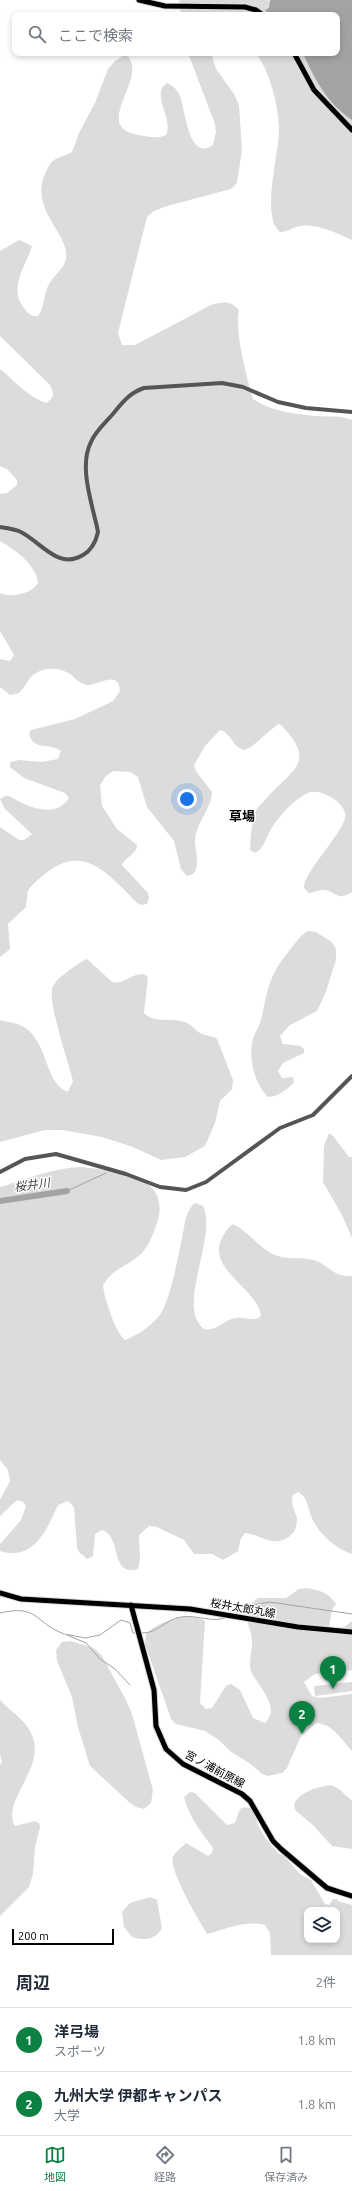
<!DOCTYPE html>
<html lang="ja">
<head>
<meta charset="utf-8">
<style>
	body { margin:0; font-family:Ubuntu,"Noto Sans JP",sans-serif; background:#f6f6f7; color:#1f2937 }
	.controls { position:absolute; right:12px; bottom:12px; display:grid; overflow:hidden; border-radius:8px; box-shadow:0 2px 6px #0003 }
	.controls button { width:36px; height:36px; display:grid; place-items:center; padding:0; border:0; border-bottom:1px solid #e0e1e3; background:#fff; color:#1f2937; font:20px sans-serif }
	.scale { position:absolute; left:12px; bottom:10px; width:102px; box-sizing:border-box; padding-left:4px; border:2px solid #000; border-top:0; font-size:11px; line-height:14px; white-space:nowrap; color:#000; -webkit-text-stroke:3px #fff; paint-order:stroke }
	.you { position:absolute; left:187px; top:799px; width:14px; height:14px; margin:-10px; border:3px solid #fff; border-radius:50%; background:#1a73e8; box-shadow:0 0 0 6px #1a73e833 }
	.badge { display:grid; place-items:center; width:26px; height:26px; border-radius:50%; background:#0b8043; color:#fff; font-size:13px; font-weight:700 }
	.pin { position:absolute; translate:-50% -33px; filter:drop-shadow(0 1px 2px #0008) }
	.pin::after { content:''; position:absolute; top:21px; width:14px; height:12px; background:inherit; clip-path:polygon(0 0,100% 0,50% 100%) }
	.list { margin:0; padding:0; list-style:none }
	h2 { display:flex; justify-content:space-between; align-items:center; height:52px; margin:0; padding:0 16px; font-size:17px }
	h2 small { font-size:13px; font-weight:400; color:#747a83 }
	.list li { display:grid; grid-template-columns:26px 1fr auto; gap:12px; align-items:center; box-sizing:border-box; height:64px; padding:0 16px; border-top:1px solid #e0e1e3 }
	.list b { display:block; font-size:15px; white-space:nowrap }
	.list p { margin:0; font-size:13px; white-space:nowrap; color:#747a83 }
	.list em { font-size:13px; font-style:normal; color:#747a83 }
	.icon { flex:none; width:22px; height:22px; fill:none; stroke:currentColor; stroke-width:2; stroke-linecap:round; stroke-linejoin:round }
	.map { position:relative; flex:none; width:352px; height:1955px; overflow:hidden }
	.search { position:absolute; background:#fff; box-shadow:0 2px 6px #0003; left:12px; right:12px; top:12px; height:44px; display:flex; align-items:center; gap:10px; box-sizing:border-box; padding:0 14px; border-radius:8px; color:#747a83; font-size:15px }
	.sheet { height:180px; background:#fff }
	nav { display:flex; justify-content:space-around; align-items:center; box-sizing:border-box; height:56px; border-top:1px solid #e0e1e3; background:#fff; font-size:11px; color:#747a83 }
	nav a { display:grid; justify-items:center; gap:2px }
	nav .on { color:#0b8043 }
	.map>svg:first-child { display:block }
	.green { fill:#dcdcdc; fill-rule:evenodd }
	.water { fill:#a3a3a3 }
	.lines { fill:none; stroke-linecap:round; stroke-linejoin:round }
	.stream { stroke:#a3a3a3; stroke-width:1 }
	.river { stroke:#a3a3a3; stroke-width:6 }
	.major-casing { stroke:#dbdbdb; stroke-width:7 }
	.minor { stroke:#555; stroke-width:4 }
	.major { stroke:#000; stroke-width:5 }
	.labels { text-anchor:middle; stroke-width:3; stroke-linejoin:round; paint-order:stroke }
	.street-label { font-size:11px; fill:#000; stroke:#fff }
	.water-label { font-size:12px; font-style:italic; fill:#444; stroke:#fff }
	.quarter-label { font-size:13px; font-weight:bold; fill:#000; stroke:#fff }
</style>
</head>
<body>
<div class="map">
<svg width="352" height="1955" viewBox="0 0 352 1955">
	<rect width="100%" height="100%" fill="#fff"/>
	<path class="green" d="M179,0h89l17,15h-104z
		M188,53h23l5,16 18,25 5,11 3,45 -5,33 -6,6 -64,17 -13,5 -7,6 -29,116 4,12h13l76,-40c11,-3 19,-5 28,5 -5,20 8,68 14,89 20,13 39,14 62,17 13,1 25,-1 37,4v472c-15,9 -14,1 -27,-2 -5,-1 -11,3 -16,3l-5,-5c-1,-15 36,-51 41,-70 4,-13 -22,-29 -34,-26 -15,4 -34,26 -41,39 -5,9 -6,17 -15,22l-5,-3c1,-12 1,-26 5,-37 1,-4 6,-9 9,-12 26,-31 55,-37 17,-76l-3,-1 -27,23 -7,3c-11,-3 -14,-18 -24,-20l-15,16 -11,19 2,6 16,21c0,16 -16,30 -17,49 0,11 6,24 -2,33l-6,2 -6,-7 -7,-28 -27,-34 -9,-30 -8,-5 -17,-1 -8,6 -5,8 2,21 15,23 20,16c0,9 -12,12 -15,20l26,28 1,5 -2,6 -6,1 -4,-2c-39,-41 -62,-64 -109,-13l-2,17 -18,17 2,25 -10,8v-130l19,13h5l8,-6 -27,-25 -5,-10 5,-3h4c17,10 46,24 60,2l-4,-5 -41,-15 -14,-11v-5l9,-2 22,2 17,-3 3,-8c-11,-9 -28,1 -32,-18l2,-3 44,-11 38,-18 7,-10c-1,-22 -22,-6 -32,-6 -8,-1 -12,-6 -18,-11 -12,-8 -30,-7 -40,4 -4,5 -6,10 -11,15l-9,2 -10,-8v-28l10,2 4,-6 -14,-24v-38c12,5 31,1 38,-10 -2,-19 -23,-33 -38,-42v-47l7,-1 10,-8v-5l-10,-11 -7,-3v-97c15,12 27,27 46,34 9,-6 8,-8 4,-18l-50,-49v-85l19,-11 13,6c-6,20 -25,43 -7,63 3,5 8,8 13,7 7,-9 5,-22 11,-32 4,-8 15,-15 17,-25 5,-24 -37,-49 -21,-85 2,-5 4,-10 8,-13 6,-5 13,-5 19,-9l7,-19 16,-30 13,-34 6,-7 11,-8c28,21 -37,73 14,81 9,2 19,4 27,0 8,-16 -16,-41 1,-52 6,3 10,6 13,13 5,11 8,67 33,49l3,-13 -1,-8z
		M256,53h49l47,45v142c-14,-6 -35,-17 -51,-14 -8,1 -13,6 -21,6 -20,-16 0,-80 -1,-104 -1,-24 -9,-56 -23,-75z
		M308,931l8,1 16,10 4,7v11l-11,34 -8,17 -27,14 -10,11 3,8 18,2 3,3v4l-21,10 -5,8 4,7 11,-1 1,6c-8,7 -15,13 -26,14 -13,-13 -19,-36 -16,-54 1,-8 7,-15 9,-23 7,-30 7,-44 28,-69 7,-8 10,-15 19,-20z
		M87,959l25,23c11,3 20,-9 32,-8l4,3 -4,36c12,12 29,3 43,10 5,2 8,7 13,10 6,3 11,2 17,6l16,41 -1,9 -12,12 -5,22 -10,23 -20,11 -24,3 -28,-13 -31,-10 -40,-7h-17l-45,12v-122c7,2 18,3 24,7 25,16 20,56 44,65l5,-11c-5,-20 -24,-75 -21,-92 2,-10 25,-25 35,-30z
		M329,1133l5,4 15,20h3v81l-10,-23 -19,-33 1,-36z
		M81,1167c33,4 92,7 76,56 -4,11 -7,21 -15,30 -12,12 -32,17 -39,33 2,13 12,46 22,54 13,-5 28,-15 36,-27 10,-16 18,-60 22,-80 2,-10 3,-23 12,-30l8,3c15,31 -28,101 1,123 13,3 20,-10 32,-11 9,-2 17,5 25,-2 -3,-28 -57,-47 -38,-80 3,-5 5,-8 10,-12 15,7 25,23 40,30 13,7 27,2 40,6 16,4 18,17 39,16v278c-15,-5 -31,-18 -38,-32 -6,-9 -5,-25 -16,-30l-5,3c-3,9 2,15 4,24 0,7 -2,13 -7,17 -17,13 -29,-2 -45,-3l-4,5 -3,13 -15,9 -11,-6h-18l-10,-14 -27,-13 -8,-1 -10,9 1,25 -2,9c-29,8 -15,-32 -36,-39l-7,4 -2,22 -6,3 -8,-7 -2,-4 -3,-41 -6,-6 -10,4c-11,24 -24,57 -58,46v-7l21,-24 5,-14 -3,-4 -6,-2 -17,16v-16l10,-19 -2,-11 -8,-10v-273c27,-8 52,-19 81,-20z
		M306,1588c13,2 22,4 30,16l-4,6 -3,17 3,5 5,1 15,-12v49l-37,4 -11,8 8,14 8,2 32,-4v57c-11,-12 -19,-27 -36,-28l-15,13 -14,32 -5,5 -14,3 -6,-2 -10,-9 -22,-14 -11,-11 -14,-9 -29,-7 -5,-5 -26,-75 1,-10c12,-13 43,-23 59,-13l-5,82 6,6 6,-1 14,-22 5,-2 9,6 13,28 12,5c17,-17 -8,-37 -14,-52 -3,-9 2,-22 1,-31 -1,-14 -7,-15 -5,-33l11,-9h28l13,-9z
		M70,1641l24,7 8,8 23,42 7,16 21,76 -2,13 -7,6 -8,-2 -6,-4 -40,-37 -12,-39 -6,-30 -15,-36 -1,-11 6,-8z
		M352,1682v9l-37,5 -1,-10z
		M0,1700c9,10 24,19 30,31 20,35 -30,69 -15,95l20,-5 4,2 1,4 -5,20 -2,27 -4,13 -29,29v-151l2,-3 -2,-8z
		M331,1785l8,4 13,12v48l-20,-3 -18,-20 -19,-16 -1,-6c7,-13 23,-17 37,-19z
		M190,1792l5,1 32,32 8,-2 5,-14c5,-2 9,-2 13,1 4,3 3,10 5,15 5,11 13,20 21,29l4,1 17,19 11,6 14,24 4,1 4,-6h4l1,2 14,4v50h-81l-1,-22 -5,-8c-18,-5 -40,4 -58,9 -7,-12 -39,-65 -34,-77 2,-5 9,-10 13,-14l22,13 4,-3 1,-5c-12,-16 -24,-31 -29,-51zM307,1910h30v30h-30z
		M150,1897l7,3 5,28c-6,12 -19,13 -30,9l-8,-10 -2,-15 8,-9z"/>
	<path class="water" d="M270,0h82v120c-25,-17 -37,-40 -49,-67h34v-38h-67l-5,-5 4,-2z"/>
	<g class="lines">
		<path class="stream" d="M67,1191l39,-18
			M0,1613c39,-9 33,9 64,21
			M234,1614l19,-9 17,-3 82,12
			M142,1633c15,1 24,-14 39,-16 15,-3 32,7 46,0
			M65,1634l20,4 15,-3 21,-15 9,3 3,10h4
			M67,1635l19,8 14,16 15,10 15,16"/>
		<path class="river" d="M0,1201l67,-10"/>
		<g class="major-casing">
			<path id="major" d="M139,0l26,6 80,1 11,3 7,5
				M294,53l20,37 38,40
				M0,1593l21,6 169,10 108,18 54,5
				M131,1605l23,85 2,36 10,23 17,15 59,30 8,7 23,40 8,8 46,39 25,8"/>
		</g>
		<path class="minor" d="M0,527c7,1 15,2 21,5 21,11 37,38 62,23 9,-5 13,-14 15,-23 -5,-26 -20,-65 -7,-90 4,-10 14,-19 21,-27 10,-12 17,-22 32,-27l78,-5 21,4 35,15 28,6 46,4
			M0,1172l25,-13 31,-5 70,20 34,13 26,3 20,-8 74,-54 33,-13 39,-39"/>
		<use href="#major" class="major"/>
	</g>
	<g class="labels">
		<g class="street-label">
			<text transform="translate(243 1608) rotate(10)" y="4">桜井太郎丸線</text>
			<text transform="translate(215 1769) rotate(28)" y="4">宮ノ浦前原線</text>
		</g>
		<g class="water-label">
			<text transform="translate(32 1185) rotate(-8)" y="4">桜井川</text>
		</g>
		<g class="quarter-label">
			<text x="242" y="821">草場</text>
		</g>
	</g>
</svg>
<div class="controls">
<button><svg class="icon" aria-label="layers" viewBox="0 0 24 24"><path d="M12 4l9 5-9 5-9-5zM3 14l9 5 9-5"/></svg></button>
</div>
<div class="scale">200 m</div>
<div class="you"></div>
<div class="pin badge" style="left:333px;top:1689px">1</div>
<div class="pin badge" style="left:302px;top:1734px">2</div>
<div class="search"><svg class="icon" aria-label="search" viewBox="0 0 24 24"><circle cx="10" cy="10" r="6"/><path d="M15 15l6 6"/></svg>ここで検索</div>
</div>
<section class="sheet">
<h2>周辺<small>2件</small></h2>
<ul class="list">
<li><span class="badge">1</span><div><b>洋弓場</b><p>スポーツ</p></div><em>1.8 km</em></li>
<li><span class="badge">2</span><div><b>九州大学 伊都キャンパス</b><p>大学</p></div><em>1.8 km</em></li>
</ul>
</section>
<nav>
<a class="on"><svg class="icon" aria-label="map" viewBox="0 0 24 24"><path d="M3 6l6-2 6 2 6-2v14l-6 2-6-2-6 2zM9 4v14M15 6v14"/></svg>地図</a>
<a><svg class="icon" aria-label="directions" viewBox="0 0 24 24"><path d="M12 3l9 9-9 9-9-9zM9 14v-3h6M13 9l2 2-2 2"/></svg>経路</a>
<a><svg class="icon" aria-label="saved" viewBox="0 0 24 24"><path d="M7 4h10v16l-5-4-5 4z"/></svg>保存済み</a>
</nav>
</body>
</html>
